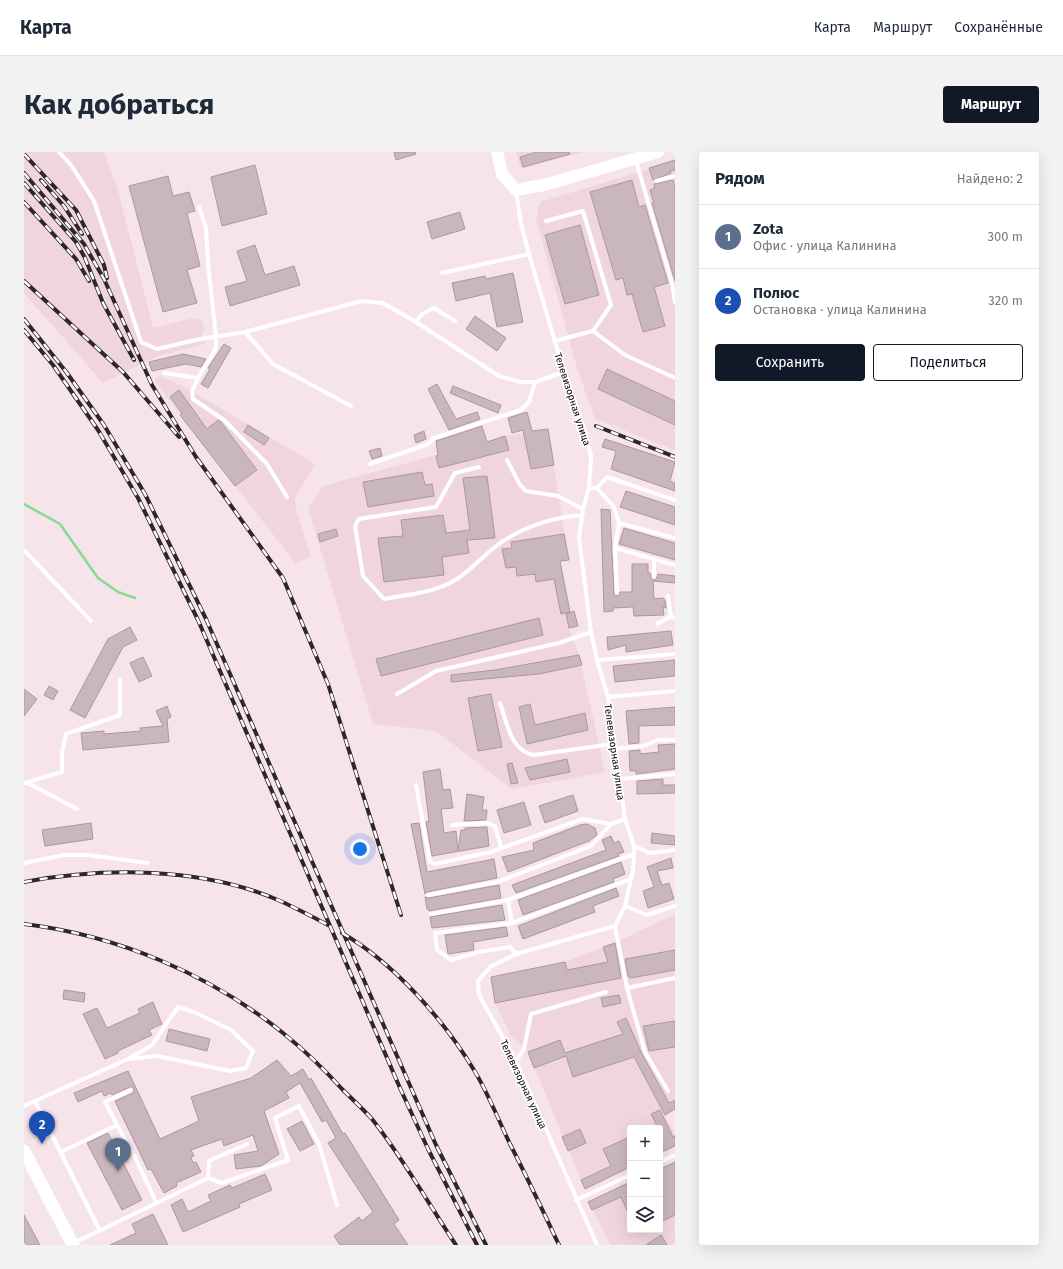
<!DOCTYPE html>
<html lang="ru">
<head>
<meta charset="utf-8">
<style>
	body { margin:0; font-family:"Fira Sans",sans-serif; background:#f2f2f3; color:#1f2937 }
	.controls { position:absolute; right:12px; bottom:12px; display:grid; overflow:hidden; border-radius:4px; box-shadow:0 4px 16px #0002 }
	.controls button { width:36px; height:36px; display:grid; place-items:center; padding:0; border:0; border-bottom:1px solid #e0e1e3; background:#fff; color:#1f2937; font:20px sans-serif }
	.you { position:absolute; left:336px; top:697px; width:14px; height:14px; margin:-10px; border:3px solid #fff; border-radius:50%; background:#1a73e8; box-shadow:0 0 0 6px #1a73e833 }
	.badge { display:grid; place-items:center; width:26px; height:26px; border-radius:50%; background:#111827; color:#fff; font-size:13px; font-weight:700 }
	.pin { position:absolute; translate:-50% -33px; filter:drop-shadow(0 1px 2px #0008) }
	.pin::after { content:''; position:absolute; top:21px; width:14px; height:12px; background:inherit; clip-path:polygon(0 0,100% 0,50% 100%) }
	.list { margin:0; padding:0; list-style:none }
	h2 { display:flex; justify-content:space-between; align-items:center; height:52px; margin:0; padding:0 16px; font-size:17px }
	h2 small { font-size:13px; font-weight:400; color:#747a83 }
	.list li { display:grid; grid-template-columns:26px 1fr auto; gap:12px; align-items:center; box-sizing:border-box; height:64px; padding:0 16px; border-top:1px solid #e0e1e3 }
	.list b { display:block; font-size:15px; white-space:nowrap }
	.list p { margin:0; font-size:13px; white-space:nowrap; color:#747a83 }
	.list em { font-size:13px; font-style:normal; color:#747a83 }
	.actions { display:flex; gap:8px; padding:12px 16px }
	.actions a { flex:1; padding:9px 0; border:1px solid #111827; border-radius:4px; text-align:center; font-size:14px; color:#111827 }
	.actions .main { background:#111827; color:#fff }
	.icon { flex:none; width:22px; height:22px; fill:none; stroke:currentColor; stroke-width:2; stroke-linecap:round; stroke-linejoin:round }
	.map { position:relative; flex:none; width:651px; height:1093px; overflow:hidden; border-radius:4px }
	header { display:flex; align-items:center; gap:24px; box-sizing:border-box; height:56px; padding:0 20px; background:#fff; border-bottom:1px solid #e0e1e3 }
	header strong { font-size:19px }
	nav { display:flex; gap:22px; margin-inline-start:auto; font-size:14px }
	.intro { display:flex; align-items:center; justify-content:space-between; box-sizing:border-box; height:96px; padding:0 24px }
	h1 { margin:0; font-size:28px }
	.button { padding:10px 18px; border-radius:4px; background:#111827; color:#fff; font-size:14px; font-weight:700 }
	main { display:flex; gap:24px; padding:0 24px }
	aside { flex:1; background:#fff; border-radius:4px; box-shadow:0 4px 16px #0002 }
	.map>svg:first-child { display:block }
	.built { fill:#f0d5de }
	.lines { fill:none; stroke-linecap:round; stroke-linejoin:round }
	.stream { stroke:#83db96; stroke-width:2.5 }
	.building { fill:#cab7bd; stroke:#ab989e }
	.lane { stroke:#fff; stroke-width:4 }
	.secondary { stroke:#fff; stroke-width:12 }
	.primary { stroke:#fff; stroke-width:13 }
	.rail-casing { stroke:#2e2629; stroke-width:4 }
	.rail { stroke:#fff; stroke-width:2.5; stroke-dasharray:8; stroke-linecap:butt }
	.labels { text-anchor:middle; stroke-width:3.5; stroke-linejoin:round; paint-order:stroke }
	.street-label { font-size:10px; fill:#0f090b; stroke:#fff }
</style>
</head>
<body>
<header>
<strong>Карта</strong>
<nav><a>Карта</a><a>Маршрут</a><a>Сохранённые</a></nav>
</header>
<div class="intro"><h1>Как добраться</h1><a class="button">Маршрут</a></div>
<main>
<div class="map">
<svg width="651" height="1093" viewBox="0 0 651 1093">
	<rect width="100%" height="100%" fill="#f7e3ea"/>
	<path class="built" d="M0,0h80l14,38 35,138 41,-10 7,2 4,9 -3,3 3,12 -50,13 -52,26 -79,-90z
		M492,0h67l-62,17z
		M651,9v289l-80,-31 -18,-51 -41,-149 4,-17z
		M136,224l28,13 127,75 -20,34 2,15 14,44 -16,6 -141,-183z
		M524,277l21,131 -17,3 9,51 5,-1 3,15 10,27 26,117 -93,17 -76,-58 -63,-7 -65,-216 15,-22 182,-50z
		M651,762v186l-14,7 14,29 -15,7v-15h-30v29l-49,23 -53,-128 -17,-16 -16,-33 -4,-26 74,-15 50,-19z
		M651,1019v74h-65l-17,-35 37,-18v38h30v-52z"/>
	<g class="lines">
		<path class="stream" d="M0,352l36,20 38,54 20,14 17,6"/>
	</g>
	<path class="building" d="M370,0h21l1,2 -20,6z
		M513,0h32l1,2 -47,13 -3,-10z
		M651,8v10l-5,1 1,2 -18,7 -4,-12z
		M231,13l12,49 -45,12 -11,-49z
		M144,24l5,20 16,-4 6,19 -8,2 13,53 -13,4 10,33 -34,9 -34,-126z
		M608,28l7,27 6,-2 23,78 -14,4 11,39 -22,6 -11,-38 -5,1 -4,-17 -7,2 -26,-88z
		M649,28l2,7v94l-23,-78h2l-4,-13 5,-2 -1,-4z
		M436,60l5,17 -33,10 -5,-17z
		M556,73l19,70 -34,9 -20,-69z
		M231,93l10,30 29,-9 6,19 -70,21 -5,-19 22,-6 -10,-30z
		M489,121l10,49 -26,5 -7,-34 -34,8 -4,-18 33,-7 1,3z
		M451,164l31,22 -9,13 -31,-22z
		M200,192l7,4 -23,40 -7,-4 9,-15 -2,-1z
		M159,202l23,5 -5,8 -15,-3 -34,7 -3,-9z
		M583,217l68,32v24l-77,-36z
		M413,232l19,35 21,-7 3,7 -31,11 -21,-41z
		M429,234l48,19 -3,8 -48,-20z
		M155,238l28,39 11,-9 3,2 36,48 -22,16 -55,-71 2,-2 -12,-16z
		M503,260l5,19 16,-2 6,36 -23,4 -8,-39 -11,3 -4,-15z
		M224,273l21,13 -5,7 -20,-13z
		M458,274l5,16 18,-6 4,14 -70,18 -3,-12 2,-1 -2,-14z
		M400,279l2,8 -10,4 -2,-8z
		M581,287l70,23 -5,19 5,2v8l-64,-22 5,-18 -14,-4z
		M356,296l2,8 -10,3 -3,-8z
		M398,320l3,13 7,-1 2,12 -66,11 -5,-25z
		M463,324l8,62 -28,2 2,13 -27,4 2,18 -60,7 -6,-44 25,-2 -2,-16 42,-5 3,18 24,-3 -7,-52z
		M602,339l49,16v18l-55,-18z
		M577,357l9,1 4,85 4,1 2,-4h12v-28h16v9h2l1,5 3,2 3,-2 1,-4 17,2v7l-22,-2 1,18 9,-1 2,2 1,8 -3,-1 1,8 -30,1 -1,-9 -20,1v3l-9,1z
		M600,376l51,15v17l-56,-16z
		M312,377l2,7 -18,6 -2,-8z
		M540,382l5,26 -9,1 10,51 -9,2 -7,-35 -18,3 -1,-8 -18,2 -1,-9 -10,1 -4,-19 10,-1 -1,-6z
		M550,459l4,15 -9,2 -3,-14z
		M515,466l4,17 -162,41 -5,-17z
		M106,475l7,13 -14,7 -38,71 -15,-8 38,-71z
		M647,479l2,14 -47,7v-7l-18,5 -1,-13z
		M555,503l3,10 -43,9 -88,8v-7l44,-5z
		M119,505l9,19 -13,6 -9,-19z
		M651,508v16l-60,6 -2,-16z
		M25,534l9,5 -5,9 -9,-5z
		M0,537l13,10 -13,17z
		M467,542l11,53 -24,4 -10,-53z
		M506,552l5,21 50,-12 3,17 -61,14 -8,-37z
		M143,554l4,11 -4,2 2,23 -86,8 -2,-17 23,-2v3l37,-3 -1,-3 23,-2 -7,-15z
		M651,555v18l-36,1v17l-10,1 -3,-33z
		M651,592v25l-39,5v-3h-6l-1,-20 11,-1v4l19,-2 -1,-7z
		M543,607l3,13 -40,8 -5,-12z
		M488,611l6,20 -7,1 -4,-20z
		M416,617l3,21 7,-1 3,19 -12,1 3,24 12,-2 2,19 3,-20h4v-2l22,-1 2,19 -57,10 -6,-34 3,-1 -6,-49z
		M639,627v6h12v8l-38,1v-13z
		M443,642l17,3 -2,13h5l-1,10 -22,1z
		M549,643l5,16 -33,12 -6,-17z
		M500,650l7,23 -27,8 -7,-23z
		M67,671l2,16 -48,7 -3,-16z
		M395,671l8,49 67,-13 3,19 -70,14 -2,2 -14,-70z
		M563,672l8,4 2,7 -8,6 -81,31 -6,-15 32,-7 -1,-7 47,-18z
		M628,681l23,3v9l-24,-2z
		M587,684l3,7 5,-2 5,11 -6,2 1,2 -103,37 -4,-8 94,-35 -4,-10z
		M647,706l2,10 -16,3 5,14 7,-2 5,16 -26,9 -5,-17 11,-4 -7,-20z
		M597,710l4,12 -12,5 1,3 -91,33 -5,-15z
		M475,733l2,13 -72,13v-2h-2l-2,-12 4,1z
		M592,736l3,8 -26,10 2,6 -72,27 -5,-13z
		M478,753l3,15 -73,8 -2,-11z
		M482,775l2,9 -35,6 1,8 -26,4 -3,-19z
		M591,791l6,35 -126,25 -4,-26 74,-15 2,8 41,-8 -5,-15z
		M651,798v20l-44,8 -3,-2 -3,-17z
		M40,838l21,3 -1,9 -21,-3z
		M595,843l2,8 -18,4 -2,-9z
		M129,850l9,22 -13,6 3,5 -34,16v2l-13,6 -22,-45 14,-6 10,20 33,-15 -2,-4z
		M602,866l16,36 27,49 6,-3v9l-10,6 -31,-58 -61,20 -7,-21 -32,12 -6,-16 32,-12 5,13 58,-19 -6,-12z
		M651,869v26l-26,4 -6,-25z
		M145,877l41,10 -3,12 -41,-10z
		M253,908l14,16 12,-7 6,11 2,-2 32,56 2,-1 54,87 -5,4 14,21h-68l-6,-9 25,-19 3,4 11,-9 -45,-69 8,-5 -10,-18 -4,2 -22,-39 -14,9 3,6 -25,13 15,43 -18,12 -25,3 -2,-14 24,-4 -5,-16 -29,11 -2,-7 -31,11 3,6 -3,1 2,6 3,-1 5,10 -25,11 1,3 -13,7 -13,-24 -3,1 -33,-69 18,-8v-6h-3l-18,8 -1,-2 -7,3 -2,-5 -24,11 -4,-9 54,-22 32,68 39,-18 -8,-24 60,-19z
		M636,958l13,27 2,-1v10l-15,7v-25h-2l-7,-14z
		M278,969l12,23 -14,7 -13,-22z
		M556,977l6,14 -18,8 -6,-14z
		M84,981l34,67 -20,10 -35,-67z
		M606,985v30l-45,22 -4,-9 30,-14 -8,-17z
		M651,1010v53l-15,7v-53z
		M241,1022l7,16 -33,14 1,3 -57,25 -12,-27 11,-6 6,13 23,-11 -3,-6 22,-10 2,3z
		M606,1030v35l-9,-20 -29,13 -4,-8z
		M129,1062l15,31h-58l26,-12 -4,-9z
		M0,1063l16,30h-16z
		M637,1083l6,10h-21z"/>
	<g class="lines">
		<path class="lane" d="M35,0l12,13 23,36 47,141 16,7 43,-10 45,-7 117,-31 21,2 33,19 83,54 21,6h15l29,-10
			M612,9l36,122 3,20
			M632,29l19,-5
			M492,39l5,33 8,30 35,118 20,56 7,28 -2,32 -6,21 -4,29 12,94 6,28 11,37 17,122 9,27v8l-1,16 -8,36 -10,20 -99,28 -26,13 -12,14 1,14 37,66 81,184
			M522,69l37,-10 28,94 -18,26
			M418,121l87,-19
			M392,170l6,-8 12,-6 21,13
			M221,180l28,32 78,42
			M530,189l39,-10 32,24 50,23
			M140,221l34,5 18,-30v-12l-8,-72 -2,-36 -7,-21
			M174,226l-6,13 1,8 31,21 43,44 20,33
			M483,308l13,25 6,6 32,5 25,13
			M346,312l58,-20 6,-6 87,-28 8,-8 6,-20
			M455,315l-24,6 -19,34 -77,12 -4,7 8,50 21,23c25,-5 51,-6 73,-20 14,-9 25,-22 38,-32 24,-19 57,-30 88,-32
			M565,336h8l10,-11 68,23
			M573,336l17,19 5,16 56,15
			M595,371l-4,25 60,17
			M591,396l2,45
			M0,398l67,71
			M630,425v-18
			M644,444l3,20
			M633,472l14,-8 4,2
			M573,508l78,-6
			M373,542l39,-23 123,-28 32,-11
			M584,545l67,-6
			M476,551c7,19 10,47 33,52l80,-11
			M590,597l29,-3 15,-6h17
			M596,627l55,-5
			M2,630l51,27
			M0,631l38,-11v-19l4,-19 54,-19v-36
			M392,633l14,77 5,2 56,-12 92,-33 28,5
			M428,673l36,-2 7,3 6,21
			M610,694l16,7 25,-3
			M0,711l40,-8h24l60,8
			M404,743l69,-13 94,-36 20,-22 14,-5
			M484,748l4,23
			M601,754l22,9 28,-9
			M407,762l77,-14 126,-46
			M591,774l12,62 18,64 23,39
			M411,781l77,-10 119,-44
			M411,781l2,17 14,10 28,-8 31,-5 6,7
			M603,836l48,-10
			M492,909l8,-12 7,-35 75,-22
			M107,938l-26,12 26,49
			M11,949l64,128
			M0,954l104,-47 24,-14 26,-38 16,5 37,18 22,21 -7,17 -16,3 -73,-15 -29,3
			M37,1000l56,-27
			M110,1003l22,47
			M636,1010l15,-7
			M184,1026l14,5 66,-23 -13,-42 24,-12 20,38 18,61
			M552,1048l54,-25
			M50,1091l134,-65 1,-17 38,-17"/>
		<path class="secondary" d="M473,0l5,22 14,16 28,-5 114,-33"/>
		<path class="primary" d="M0,999l49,94"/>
		<g class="rail-casing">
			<path id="rail" d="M0,2l52,56 28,55 3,13
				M0,21l60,71 20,35 48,106 44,72 87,121 45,106 73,231
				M17,28l23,26 18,28
				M0,31l52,59 9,16 18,45 31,57
				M0,50l52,57 13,22
				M0,129l99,91 56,65
				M0,167l43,54 37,52 41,69 61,125 230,526 50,100
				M0,178l29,35 45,65 40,68 60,122 202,468 28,61 49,96
				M572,274l79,31
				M0,730c81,-15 177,-15 254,18 18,8 35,17 52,26
				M0,772c92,11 186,50 259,109 21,17 41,36 59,56 10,10 21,20 30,30 31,39 56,84 84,126
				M318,781c52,30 101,86 132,137 14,23 24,49 36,74 17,33 33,67 49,101"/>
		</g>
		<use href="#rail" class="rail"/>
	</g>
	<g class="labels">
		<g class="street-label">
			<text transform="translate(549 247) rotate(72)" y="4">Телевизорная улица</text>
			<text transform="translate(591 600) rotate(82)" y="4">Телевизорная улица</text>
			<text transform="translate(500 932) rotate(65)" y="4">Телевизорная улица</text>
		</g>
	</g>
</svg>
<div class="controls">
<button>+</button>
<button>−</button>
<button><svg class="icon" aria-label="layers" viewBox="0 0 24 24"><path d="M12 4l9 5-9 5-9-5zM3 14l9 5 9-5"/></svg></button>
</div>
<div class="you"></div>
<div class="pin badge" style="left:94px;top:1019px;background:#5c6f8a">1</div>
<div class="pin badge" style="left:18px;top:992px;background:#1a4fb4">2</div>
</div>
<aside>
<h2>Рядом<small>Найдено: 2</small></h2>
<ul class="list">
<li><span class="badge" style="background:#5c6f8a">1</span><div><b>Zota</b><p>Офис · улица Калинина</p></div><em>300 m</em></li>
<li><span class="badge" style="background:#1a4fb4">2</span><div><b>Полюс</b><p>Остановка · улица Калинина</p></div><em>320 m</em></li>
</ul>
<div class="actions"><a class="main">Сохранить</a><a>Поделиться</a></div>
</aside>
</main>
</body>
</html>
